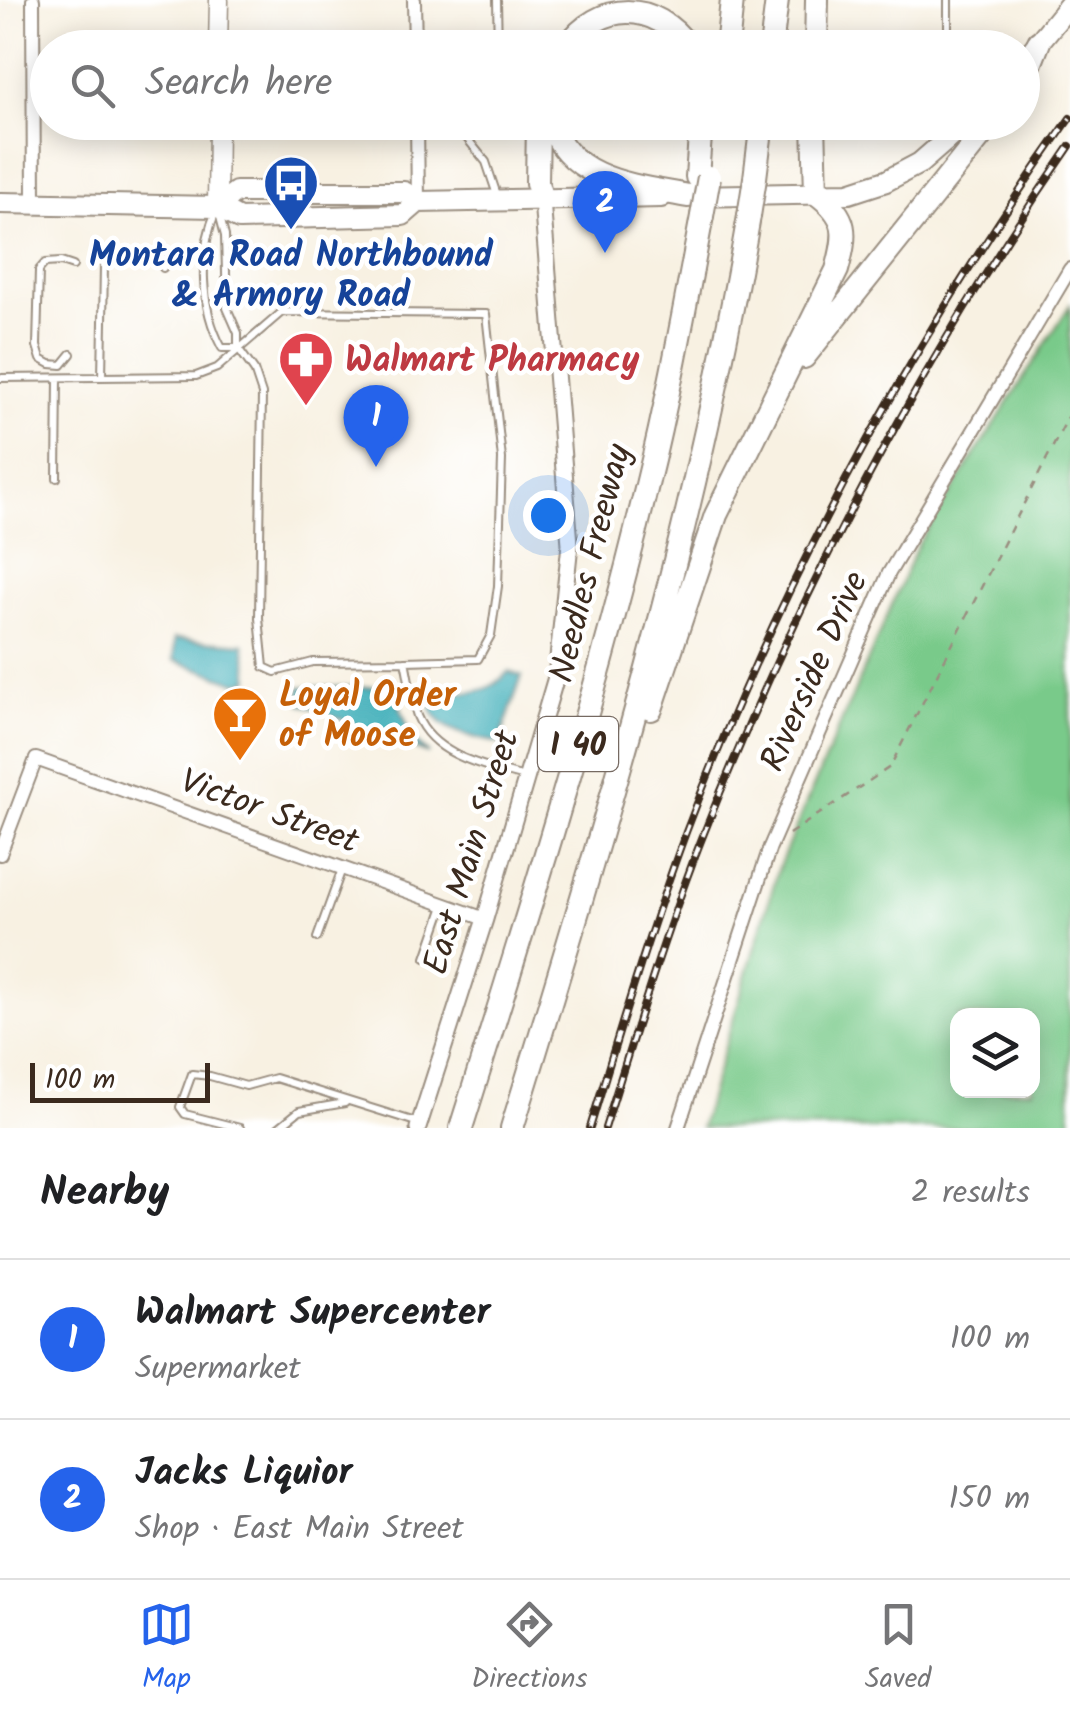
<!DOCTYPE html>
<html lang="en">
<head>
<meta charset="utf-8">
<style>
	body { margin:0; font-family:Kalam,sans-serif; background:#f2f2f2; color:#202124 }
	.controls { position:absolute; right:30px; bottom:30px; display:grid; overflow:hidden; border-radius:20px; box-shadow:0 5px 25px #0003 }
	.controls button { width:90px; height:90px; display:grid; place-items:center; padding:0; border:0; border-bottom:2px solid #e0e0e0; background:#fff; color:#202124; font:50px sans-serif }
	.scale { position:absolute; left:30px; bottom:25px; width:180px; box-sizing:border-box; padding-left:10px; border:5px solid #3b2a1e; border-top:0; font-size:28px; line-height:35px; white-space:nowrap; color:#3b2a1e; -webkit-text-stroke:8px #fff; paint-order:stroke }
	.you { position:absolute; left:548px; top:515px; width:35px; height:35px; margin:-25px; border:8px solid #fff; border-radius:50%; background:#1a73e8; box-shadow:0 0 0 15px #1a73e833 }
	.badge { display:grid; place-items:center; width:65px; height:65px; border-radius:50%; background:#2563eb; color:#fff; font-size:32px; font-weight:700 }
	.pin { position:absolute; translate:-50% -82px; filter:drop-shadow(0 2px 5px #0008) }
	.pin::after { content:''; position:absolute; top:52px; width:35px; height:30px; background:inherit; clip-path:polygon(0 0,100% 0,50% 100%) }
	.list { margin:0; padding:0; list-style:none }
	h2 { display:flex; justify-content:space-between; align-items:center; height:130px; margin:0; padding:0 40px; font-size:42px }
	h2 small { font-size:32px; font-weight:400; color:#757577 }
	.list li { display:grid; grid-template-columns:65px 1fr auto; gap:30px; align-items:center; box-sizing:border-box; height:160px; padding:0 40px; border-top:2px solid #e0e0e0 }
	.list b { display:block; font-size:38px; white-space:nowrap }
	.list p { margin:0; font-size:32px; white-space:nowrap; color:#757577 }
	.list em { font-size:32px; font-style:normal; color:#757577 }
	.icon { flex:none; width:55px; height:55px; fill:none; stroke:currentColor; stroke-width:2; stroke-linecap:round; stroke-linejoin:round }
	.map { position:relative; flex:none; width:1070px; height:1128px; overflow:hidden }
	.search { position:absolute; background:#fff; box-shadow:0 5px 25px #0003; left:30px; right:30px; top:30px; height:110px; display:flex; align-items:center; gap:25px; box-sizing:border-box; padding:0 35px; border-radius:55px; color:#757577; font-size:38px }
	.sheet { height:450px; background:#fff }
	nav { display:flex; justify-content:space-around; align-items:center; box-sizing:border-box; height:140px; border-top:2px solid #e0e0e0; background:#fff; font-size:28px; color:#757577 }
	nav a { display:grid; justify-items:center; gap:5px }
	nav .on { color:#2563eb }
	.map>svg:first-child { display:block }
	.green { fill:#79ca8a; stroke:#5a7a54; stroke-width:2.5; fill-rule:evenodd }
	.water { fill:#3fafb9; stroke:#3d6c6c; stroke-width:2.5 }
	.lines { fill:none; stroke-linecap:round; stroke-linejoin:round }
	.service-casing { stroke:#9a8e80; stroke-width:10 }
	.minor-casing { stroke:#9a8e80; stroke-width:16 }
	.tertiary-casing { stroke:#9a8e80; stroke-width:19 }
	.secondary-casing { stroke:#9a8e80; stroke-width:21 }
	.primary-casing { stroke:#9a8e80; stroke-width:24 }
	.motorway-casing { stroke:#9a8e80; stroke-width:26 }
	.path { stroke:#9a8e80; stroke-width:2.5; stroke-dasharray:8 8; stroke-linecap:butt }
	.service { stroke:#fff; stroke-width:6 }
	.minor { stroke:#fff; stroke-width:12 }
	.tertiary { stroke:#fff; stroke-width:15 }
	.secondary { stroke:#fff; stroke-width:18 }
	.primary { stroke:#fff; stroke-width:20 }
	.motorway { stroke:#fff; stroke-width:22 }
	.rail-casing { stroke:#3b2a1e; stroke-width:8 }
	.rail { stroke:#fff; stroke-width:4; stroke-dasharray:11; stroke-linecap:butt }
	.motorway-bridge-casing { stroke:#9a8e80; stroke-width:26; stroke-linecap:butt }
	.motorway-bridge { stroke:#fff; stroke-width:22 }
	.labels { text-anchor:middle; stroke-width:9; stroke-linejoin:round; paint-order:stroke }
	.shield { fill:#fff; stroke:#766a62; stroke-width:2.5 }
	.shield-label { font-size:32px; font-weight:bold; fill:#3b2a1e }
	.transit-label { font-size:35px; font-weight:bold; fill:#164399; stroke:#fff }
	.health-label { font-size:35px; font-weight:bold; fill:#be3a42; stroke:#fff; text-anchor:start }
	.street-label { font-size:35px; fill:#3b2a1e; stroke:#fff }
	.food-label { font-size:35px; font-weight:bold; fill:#c56008; stroke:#fff; text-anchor:start }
</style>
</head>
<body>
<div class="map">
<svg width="1070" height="1128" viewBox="0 0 1070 1128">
	<rect width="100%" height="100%" fill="#fff"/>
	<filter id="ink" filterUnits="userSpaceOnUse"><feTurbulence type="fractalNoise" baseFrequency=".01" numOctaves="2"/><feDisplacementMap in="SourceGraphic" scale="20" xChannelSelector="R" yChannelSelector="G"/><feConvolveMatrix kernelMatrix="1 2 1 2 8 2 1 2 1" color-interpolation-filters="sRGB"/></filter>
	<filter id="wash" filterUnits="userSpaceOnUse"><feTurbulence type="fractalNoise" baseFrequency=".0048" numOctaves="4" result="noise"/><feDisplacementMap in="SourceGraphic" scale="40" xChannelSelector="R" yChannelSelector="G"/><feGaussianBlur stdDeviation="2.25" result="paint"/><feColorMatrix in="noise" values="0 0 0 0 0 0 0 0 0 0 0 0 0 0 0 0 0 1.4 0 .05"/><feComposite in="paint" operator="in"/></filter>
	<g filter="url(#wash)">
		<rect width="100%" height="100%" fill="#f8f1e2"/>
		<path class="green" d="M1070,305v823h-370l80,-264 137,-318zM958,1016h74v74h-74z"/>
		<path class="water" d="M174,639l70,5 6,35 -12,4 -64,-23z
			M508,672l14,4 -23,67c-27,-5 -76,-14 -68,-51 32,0 55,6 77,-20z
			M300,687h86l8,3 18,48 17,16 -129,-51z"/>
	</g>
	<g filter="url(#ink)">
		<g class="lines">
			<g class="service-casing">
				<path id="service" d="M497,0l1,48
					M948,0v48
					M418,130l43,1 25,31 11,33
					M216,211c-18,42 -16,96 6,137h15
					M219,213l6,23 2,72 11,25v15l16,22 8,24 -3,224 5,49 11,5 38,-10 92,-1c4,17 6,38 12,55 17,41 69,50 107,61
					M71,354l-9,11 -12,-1 -9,-5 -4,-13 2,-76 6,-7 16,-1 12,4
					M102,377l2,-111 8,-11 48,2 3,11
					M0,378l196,-2 21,-8 65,-56 204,2 16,145 -4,127 -7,49 -13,24 -73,2
					M57,478l1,-100
					M317,938l25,-69
					M426,958l18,-52
					M240,1128l-55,-14 -5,-7 12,-33 18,2 36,10 29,-8 144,45
					M278,1128l21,-17 46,-8"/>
			</g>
			<g class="minor-casing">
				<path id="minor" d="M33,0l1,204
					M414,0l1,48
					M417,122l1,80
					M0,854l36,-95 449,160
					M678,1128l92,-281 119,-274 181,-304"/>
			</g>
			<g class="tertiary-casing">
				<path id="tertiary" d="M418,1128l67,-209 71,-242 14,-133 -28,-344"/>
			</g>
			<g class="secondary-casing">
				<path id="secondary" d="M218,48l1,-48
					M217,207l1,-85"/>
			</g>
			<g class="primary-casing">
				<path id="primary" d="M1030,53l40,-49
					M690,196l159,-3 37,-12 34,-18 47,-41
					M0,203l217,4 22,12 164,-4 15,-13
					M217,207l19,-15h168l14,10 243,-5"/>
			</g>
			<g class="motorway-casing">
				<path id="motorway" d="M566,48c34,-48 89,-48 123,0
					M727,48l5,-48
					M771,48l6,-48
					M816,48l1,-48
					M1022,85l17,-43
					M538,122l-1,61 5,17
					M551,122c17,59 86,64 137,74
					M697,177l4,-55
					M755,178l7,-56
					M804,357l188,-235
					M651,709l65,-194 121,-245c10,-37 12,-53 -21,-77l-2,-71
					M461,1128c67,-213 134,-426 186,-643 22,-89 38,-179 55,-269
					M512,1128c93,-301 183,-601 237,-912"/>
			</g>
			<path class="path" d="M789,834l101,-67 180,-354"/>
			<use href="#service" class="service"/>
			<use href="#minor" class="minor"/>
			<use href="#tertiary" class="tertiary"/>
			<use href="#secondary" class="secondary"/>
			<use href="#primary" class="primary"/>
			<use href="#motorway" class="motorway"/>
			<g class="rail-casing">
				<path id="rail" d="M590,1128c30,-99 60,-199 96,-296 96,-254 227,-493 384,-714
					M605,1128c31,-99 61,-199 99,-295 96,-243 217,-472 366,-687"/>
			</g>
			<use href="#rail" class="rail"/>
			<g class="motorway-bridge-casing">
				<path id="motorway-bridge" d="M702,216l7,-39
					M749,216l6,-38"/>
			</g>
			<use href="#motorway-bridge" class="motorway-bridge"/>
		</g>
	</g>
	<defs>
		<g id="bus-pin" transform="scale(2.875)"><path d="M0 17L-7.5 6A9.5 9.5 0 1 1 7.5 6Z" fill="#1a4fb4" stroke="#fff"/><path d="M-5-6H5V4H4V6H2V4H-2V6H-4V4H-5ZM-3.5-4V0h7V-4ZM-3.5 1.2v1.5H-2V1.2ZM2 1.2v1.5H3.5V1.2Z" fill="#fff"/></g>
		<g id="pharmacy-pin" transform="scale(2.875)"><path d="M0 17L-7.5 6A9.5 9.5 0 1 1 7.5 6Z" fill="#e0444e" stroke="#fff"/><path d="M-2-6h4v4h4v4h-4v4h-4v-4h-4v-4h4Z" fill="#fff"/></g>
		<g id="bar-pin" transform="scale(2.875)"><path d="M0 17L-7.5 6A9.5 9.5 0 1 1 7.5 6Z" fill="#e8710a" stroke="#fff"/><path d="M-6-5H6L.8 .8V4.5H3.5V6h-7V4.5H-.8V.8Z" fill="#fff"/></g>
	</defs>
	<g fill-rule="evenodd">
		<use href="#bus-pin" x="291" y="183"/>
		<use href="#pharmacy-pin" x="306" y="359"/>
		<use href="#bar-pin" x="240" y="714"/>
	</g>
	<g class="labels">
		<rect class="shield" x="538" y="717" width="80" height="54" rx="8"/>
		<g class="shield-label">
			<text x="578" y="755">I 40</text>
		</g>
		<g class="transit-label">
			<text x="291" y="266">Montara Road Northbound<tspan x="291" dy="40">&amp; Armory Road</tspan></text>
		</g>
		<g class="health-label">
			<text x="345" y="371">Walmart Pharmacy</text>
		</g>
		<g class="street-label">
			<text transform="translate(589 563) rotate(-76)" y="12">Needles Freeway</text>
			<text transform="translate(813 671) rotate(-66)" y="12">Riverside Drive</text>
			<text transform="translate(270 810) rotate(20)" y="12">Victor Street</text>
			<text transform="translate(470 852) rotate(-73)" y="12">East Main Street</text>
		</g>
		<g class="food-label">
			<text x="279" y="706">Loyal Order<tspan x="279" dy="40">of Moose</tspan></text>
		</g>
	</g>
</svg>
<div class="controls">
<button><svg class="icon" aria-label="layers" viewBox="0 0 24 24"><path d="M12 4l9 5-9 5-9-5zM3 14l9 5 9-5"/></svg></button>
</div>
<div class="scale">100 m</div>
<div class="you"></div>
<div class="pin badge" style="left:376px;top:467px">1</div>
<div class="pin badge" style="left:605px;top:253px">2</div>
<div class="search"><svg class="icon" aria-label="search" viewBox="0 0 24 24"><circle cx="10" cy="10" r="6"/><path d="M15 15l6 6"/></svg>Search here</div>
</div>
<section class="sheet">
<h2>Nearby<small>2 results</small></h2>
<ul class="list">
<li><span class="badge">1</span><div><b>Walmart Supercenter</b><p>Supermarket</p></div><em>100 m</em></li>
<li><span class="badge">2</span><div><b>Jacks Liquior</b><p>Shop · East Main Street</p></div><em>150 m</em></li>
</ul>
</section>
<nav>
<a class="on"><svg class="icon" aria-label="map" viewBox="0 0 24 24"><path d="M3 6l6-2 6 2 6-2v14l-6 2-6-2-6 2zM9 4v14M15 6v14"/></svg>Map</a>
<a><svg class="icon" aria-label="directions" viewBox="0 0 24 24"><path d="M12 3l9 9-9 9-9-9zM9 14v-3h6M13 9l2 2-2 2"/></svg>Directions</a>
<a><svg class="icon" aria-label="saved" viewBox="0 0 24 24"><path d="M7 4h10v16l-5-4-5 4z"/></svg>Saved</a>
</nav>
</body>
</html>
